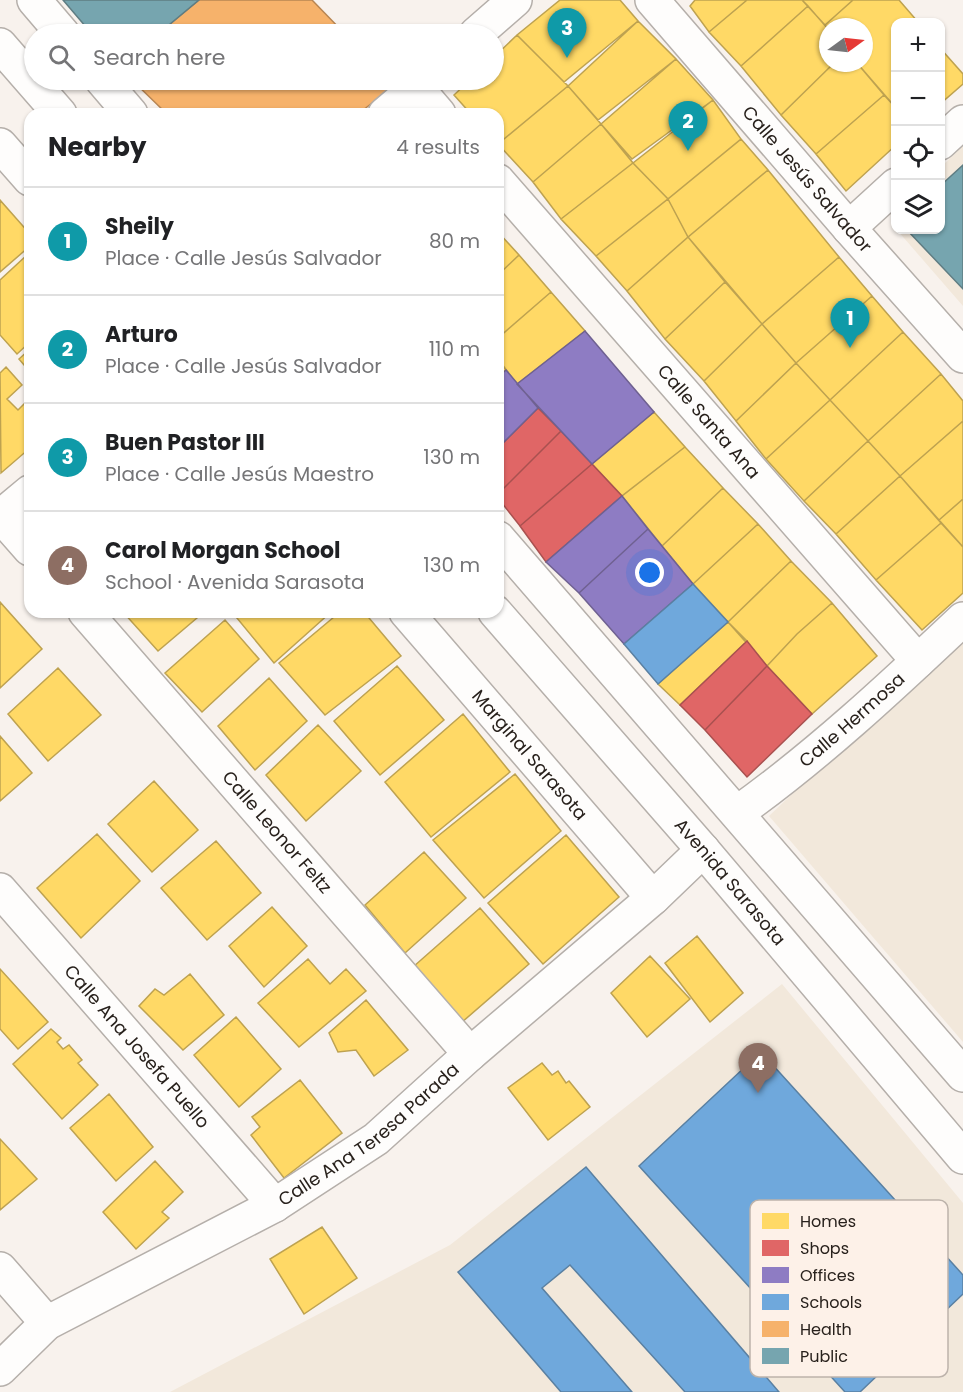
<!DOCTYPE html>
<html lang="en">
<head>
<meta charset="utf-8">
<style>
	body { margin:0; font-family:Poppins,sans-serif; background:#f6f6f6; color:#202124 }
	.controls { position:absolute; right:18px; top:18px; display:grid; overflow:hidden; border-radius:12px; box-shadow:0 2px 4px #0004 }
	.controls button { width:54px; height:54px; display:grid; place-items:center; padding:0; border:0; border-bottom:2px solid #e0e0e0; background:#fff; color:#202124; font:30px sans-serif }
	.compass { position:absolute; left:819px; top:18px; width:54px; height:54px; border-radius:50%; background:#fff; box-shadow:0 2px 4px #0004; rotate:75deg }
	.you { position:absolute; left:650px; top:573px; width:21px; height:21px; margin:-15px; border:4px solid #fff; border-radius:50%; background:#1a73e8; box-shadow:0 0 0 9px #1a73e833 }
	.badge { display:grid; place-items:center; width:39px; height:39px; border-radius:50%; background:#716a65; color:#fff; font-size:20px; font-weight:700 }
	.pin { position:absolute; translate:-50% -50px; filter:drop-shadow(0 2px 3px #0008) }
	.pin::after { content:''; position:absolute; top:32px; width:21px; height:18px; background:inherit; clip-path:polygon(0 0,100% 0,50% 100%) }
	.list { margin:0; padding:0; list-style:none }
	h2 { display:flex; justify-content:space-between; align-items:center; height:78px; margin:0; padding:0 24px; font-size:26px }
	h2 small { font-size:20px; font-weight:400; color:#757577 }
	.list li { display:grid; grid-template-columns:39px 1fr auto; gap:18px; align-items:center; box-sizing:border-box; height:108px; padding:0 24px; border-top:2px solid #e0e0e0 }
	.list b { display:block; font-size:22px; white-space:nowrap }
	.list p { margin:0; font-size:20px; white-space:nowrap; color:#757577 }
	.list em { font-size:20px; font-style:normal; color:#757577 }
	.icon { flex:none; width:33px; height:33px; fill:none; stroke:currentColor; stroke-width:2; stroke-linecap:round; stroke-linejoin:round }
	.map { position:relative; flex:none; width:963px; height:1392px; overflow:hidden }
	.search { position:absolute; background:#fff; box-shadow:0 2px 4px #0004; left:24px; top:24px; width:480px; height:66px; display:flex; align-items:center; gap:15px; box-sizing:border-box; padding:0 21px; border-radius:33px; color:#757577; font-size:22px }
	.panel { position:absolute; background:#fff; box-shadow:0 2px 4px #0004; left:24px; top:108px; width:480px; height:510px; border-radius:18px }
	.map>svg:first-child { display:block }
	.education { fill:#f2e8db }
	.homes { fill:#ffd966; stroke:#bea250; stroke-width:1.5 }
	.shops { fill:#e06666; stroke:#a95150; stroke-width:1.5 }
	.offices { fill:#8e7cc3; stroke:#6f6191; stroke-width:1.5 }
	.schools { fill:#6fa8dc; stroke:#5a80a2; stroke-width:1.5 }
	.health { fill:#f6b26b; stroke:#b88653; stroke-width:1.5 }
	.public { fill:#76a5af; stroke:#5f7d83; stroke-width:1.5 }
	.lines { fill:none; stroke-linecap:round; stroke-linejoin:round }
	.minor-casing { stroke:#b5afaa; stroke-width:36 }
	.major-casing { stroke:#b5afaa; stroke-width:36 }
	.minor { stroke:#fefdfc; stroke-width:33 }
	.major { stroke:#fefdfc; stroke-width:33 }
	.labels { text-anchor:middle; stroke-width:6; stroke-linejoin:round; paint-order:stroke }
	.street-label { font-size:18px; fill:#28211c; stroke:#fdf1e8 }
	.key { fill:#fdf1e8; stroke:#bdb3ab; stroke-width:1.5 }
	.key-label { font-size:16px; fill:#28211c }
</style>
</head>
<body>
<div class="map">
<svg width="963" height="1392" viewBox="0 0 963 1392">
	<rect width="100%" height="100%" fill="#f8f2ed"/>
	<path class="education" d="M963,146v160l-66,-76h43l1,-63z
		M963,631v411l-194,-226z
		M782,984l181,219v189h-793l280,-147z"/>
	<path class="homes" d="M560,0h60l18,21 -74,61 -47,-47z
		M695,0h52l-38,32 -19,-26z
		M747,0h55l6,6 -67,60 -32,-34z
		M802,0h51l-28,25z
		M853,0h46l19,22h-22v86l-39,-45h7v-36l-36,2 -3,-4z
		M808,6l20,23v34h6l-53,52 -40,-49z
		M638,21l38,38 -78,61 -30,-34z
		M517,35l51,51 -70,58v-30h-27l-17,-19 16,-15h24v-23z
		M940,48l23,26v10l-23,20z
		M676,59l37,41 -81,59 -31,-35z
		M834,63h23l27,32 -68,59 -35,-39z
		M568,86l33,38 -68,58 -35,-38z
		M884,95l12,13v37l-50,46 -30,-37z
		M713,100l28,39 -73,60 -35,-36z
		M601,124l32,39 -72,56 -28,-37z
		M741,139l27,31 -80,67 -20,-38z
		M633,163l35,36 -72,57 -35,-37z
		M768,170l71,87 -77,67 -74,-87z
		M668,199l20,38 -61,54 -31,-35z
		M0,200l30,34v12l-30,26z
		M498,232l21,23 -21,20z
		M688,237l37,45 -60,57 -38,-48z
		M27,255l3,3v84l-13,12 -17,-19v-55z
		M519,255l32,37 -53,46v-63z
		M839,257l33,39 -76,67 -34,-39z
		M725,282l37,42 -58,57 -39,-42z
		M551,292l34,39 -68,53 -19,-25v-21z
		M872,296l31,36 -73,68 -34,-37z
		M762,324l34,39 -60,58 -32,-40z
		M903,332l38,42 -73,67 -38,-41z
		M30,349v23l-11,-13z
		M498,359l8,11 -8,7z
		M796,363l34,37 -64,59 -30,-38z
		M6,367l16,18 -15,14 11,11 12,-12v50l-29,25 -1,-100z
		M941,374l22,27v20l-63,55 -32,-35z
		M830,400l38,41 -64,60 -38,-42z
		M654,412l31,35 -63,49 -30,-32z
		M963,421v78l-24,21 -39,-44z
		M868,441l32,35 -64,58 -32,-33z
		M685,447l38,41 -61,58 -40,-50z
		M900,476l41,47 -65,57 -40,-46z
		M723,488l35,36 -65,60 -31,-38z
		M963,499v48l-24,-27z
		M941,523l22,24v46l-41,37 -46,-50z
		M758,524l33,37 -63,61 -35,-38z
		M791,561l41,42 -35,31 -30,32 -39,-44z
		M0,602l42,47 -42,39z
		M832,603l45,53 -65,58 -45,-48 30,-32z
		M123,612h81l-46,39z
		M232,612h99l-57,51z
		M340,612h24l37,44 -76,59 -46,-52z
		M225,620l34,39 -57,53 -37,-39z
		M728,622l19,19 -67,64 -22,-21z
		M397,666l47,54 -64,55 -46,-54z
		M58,668l43,47 -53,46 -40,-47z
		M269,678l38,43 -52,49 -37,-44z
		M463,714l47,58 -79,65 -46,-55z
		M318,725l43,46 -55,50 -40,-46z
		M0,736l32,37 -32,28z
		M515,774l46,57 -77,67 -51,-58z
		M154,781l44,49 -46,42 -44,-48z
		M97,834l43,47 -59,57 -44,-50z
		M566,835l53,62 -76,67 -55,-61z
		M216,841l45,52 -54,47 -46,-52z
		M424,852l42,46 -61,55 -40,-48z
		M272,907l35,39 -43,41 -35,-41z
		M480,908l49,56 -68,59 -48,-56z
		M697,936l46,57 -33,29 -45,-59z
		M650,956l40,43 -43,38 -36,-44z
		M308,959l22,25 16,-15 20,22 -67,56 -41,-44z
		M0,969l48,53 -30,27 -18,-20z
		M190,974l34,41 -41,35 -44,-44 16,-17 9,6z
		M366,1000l42,50 -34,26 -18,-26 -18,2 -9,-19z
		M236,1017l45,52 -42,38 -45,-52z
		M51,1029l10,9 -4,4 6,7 6,-4 13,15 -4,3 20,22 -36,34 -49,-55z
		M542,1063l10,12 6,-4 8,12 3,-2 21,26 -42,33 -40,-52z
		M300,1080l42,53 -58,45 -33,-43 9,-8 -8,-10z
		M109,1094l44,53 -37,34 -46,-53z
		M0,1139l37,40 -37,31z
		M155,1161l28,31 -21,20 7,6 -33,31 -33,-37z
		M322,1227l35,51 -53,36 -34,-55z"/>
	<path class="shops" d="M538,408l23,23 -63,63v-46z
		M561,431l31,33 -72,62 -22,-28v-4z
		M592,464l30,32 -76,66 -26,-36z
		M747,641l20,25 -62,64 -25,-25z
		M767,666l45,48 -65,63 -42,-47z"/>
	<path class="offices" d="M585,331l69,81 -62,52 -75,-80z
		M506,370l32,38 -40,40v-71z
		M622,496l26,33 -69,64 -33,-31z
		M648,529l45,55 -69,60 -45,-51z"/>
	<path class="schools" d="M693,584l35,38 -70,62 -34,-40z
		M761,1052l202,223v19l-103,98h-15l-206,-226z
		M586,1167l193,225h-94l-115,-127 -28,23 90,104h-71l-103,-120z"/>
	<path class="health" d="M199,0h113l33,34h-187z
		M132,80h257l6,5 -37,29h-191z"/>
	<path class="public" d="M63,0h136l-41,34h-66z
		M963,165v124l-56,-59h33v-44z"/>
	<g class="lines">
		<g class="minor-casing">
			<g id="minor">
				<path id="s1" d="M652,0l197,228 114,128"/>
				<path d="M476,34l39,-34"/>
				<path d="M416,87l23,27"/>
				<path d="M385,114l40,-34"/>
				<path d="M940,143l23,-21"/>
				<path d="M0,145l30,34"/>
				<path id="s2" d="M498,181l420,480"/>
				<path d="M849,228l47,-43"/>
				<path d="M0,515l30,34"/>
				<path d="M0,517l30,-25"/>
				<path id="s3" d="M85,612l385,442"/>
				<path id="s4" d="M406,612l247,286"/>
				<path id="s5" d="M737,813c80,-57 154,-126 226,-194"/>
				<path id="s6" d="M0,890l275,315"/>
				<path d="M0,1269l47,54"/>
				<path id="s7" d="M0,1369l47,-46 228,-118 101,-66 94,-85 183,-156 50,-48"/>
			</g>
		</g>
		<g class="major-casing">
			<g id="major">
				<path d="M34,0l29,34"/>
				<path d="M0,45l60,69"/>
				<path d="M102,80l29,34"/>
				<path d="M498,538l465,537"/>
				<path id="s8" d="M495,612l208,238 260,307"/>
			</g>
		</g>
		<use href="#minor" class="minor"/>
		<use href="#major" class="major"/>
	</g>
	<g class="labels">
		<g class="street-label">
			<text dy="6" stroke="none"><textPath href="#s1" startOffset="237">Calle Jesús Salvador</textPath></text>
			<text dy="6" stroke="none"><textPath href="#s2" startOffset="320">Calle Santa Ana</textPath></text>
			<text dy="6" stroke="none"><textPath href="#s5" startOffset="148">Calle Hermosa</textPath></text>
			<text dy="6" stroke="none"><textPath href="#s4" startOffset="189">Marginal Sarasota</textPath></text>
			<text dy="6" stroke="none"><textPath href="#s3" startOffset="292">Calle Leonor Feltz</textPath></text>
			<text dy="6" stroke="none"><textPath href="#s8" startOffset="358">Avenida Sarasota</textPath></text>
			<text dy="6" stroke="none"><textPath href="#s6" startOffset="208">Calle Ana Josefa Puello</textPath></text>
			<text dy="6" stroke="none"><textPath href="#s7" startOffset="440">Calle Ana Teresa Parada</textPath></text>
		</g>
	</g>
	<rect x="750" y="1200" width="198" height="177" rx="9" class="key"/>
	<rect x="762" y="1213" width="27" height="16" fill="#ffd966"/>
	<rect x="762" y="1240" width="27" height="16" fill="#e06666"/>
	<rect x="762" y="1267" width="27" height="16" fill="#8e7cc3"/>
	<rect x="762" y="1294" width="27" height="16" fill="#6fa8dc"/>
	<rect x="762" y="1321" width="27" height="16" fill="#f6b26b"/>
	<rect x="762" y="1348" width="27" height="16" fill="#76a5af"/>
	<g class="key-label">
		<text x="800" y="1227">Homes</text>
		<text x="800" y="1254">Shops</text>
		<text x="800" y="1281">Offices</text>
		<text x="800" y="1308">Schools</text>
		<text x="800" y="1335">Health</text>
		<text x="800" y="1362">Public</text>
	</g>
</svg>
<div class="controls">
<button>+</button>
<button>−</button>
<button><svg class="icon" aria-label="locate" viewBox="0 0 24 24"><circle cx="12" cy="12" r="6"/><path d="M12 2v4M12 18v4M2 12h4M18 12h4"/></svg></button>
<button><svg class="icon" aria-label="layers" viewBox="0 0 24 24"><path d="M12 4l9 5-9 5-9-5zM3 14l9 5 9-5"/></svg></button>
</div>
<svg class="compass" viewBox="-18 -18 36 36"><path d="M0-13l5 13h-10z" fill="#e53935"/><path d="M0 13l5-13h-10z" fill="#757577"/></svg>
<div class="you"></div>
<div class="pin badge" style="left:850px;top:348px;background:#0f9aa8">1</div>
<div class="pin badge" style="left:688px;top:151px;background:#0f9aa8">2</div>
<div class="pin badge" style="left:567px;top:58px;background:#0f9aa8">3</div>
<div class="pin badge" style="left:758px;top:1093px;background:#8d6e63">4</div>
<div class="search"><svg class="icon" aria-label="search" viewBox="0 0 24 24"><circle cx="10" cy="10" r="6"/><path d="M15 15l6 6"/></svg>Search here</div>
<section class="panel">
<h2>Nearby<small>4 results</small></h2>
<ul class="list">
<li><span class="badge" style="background:#0f9aa8">1</span><div><b>Sheily</b><p>Place · Calle Jesús Salvador</p></div><em>80 m</em></li>
<li><span class="badge" style="background:#0f9aa8">2</span><div><b>Arturo</b><p>Place · Calle Jesús Salvador</p></div><em>110 m</em></li>
<li><span class="badge" style="background:#0f9aa8">3</span><div><b>Buen Pastor III</b><p>Place · Calle Jesús Maestro</p></div><em>130 m</em></li>
<li><span class="badge" style="background:#8d6e63">4</span><div><b>Carol Morgan School</b><p>School · Avenida Sarasota</p></div><em>130 m</em></li>
</ul>
</section>
</div>
</body>
</html>
